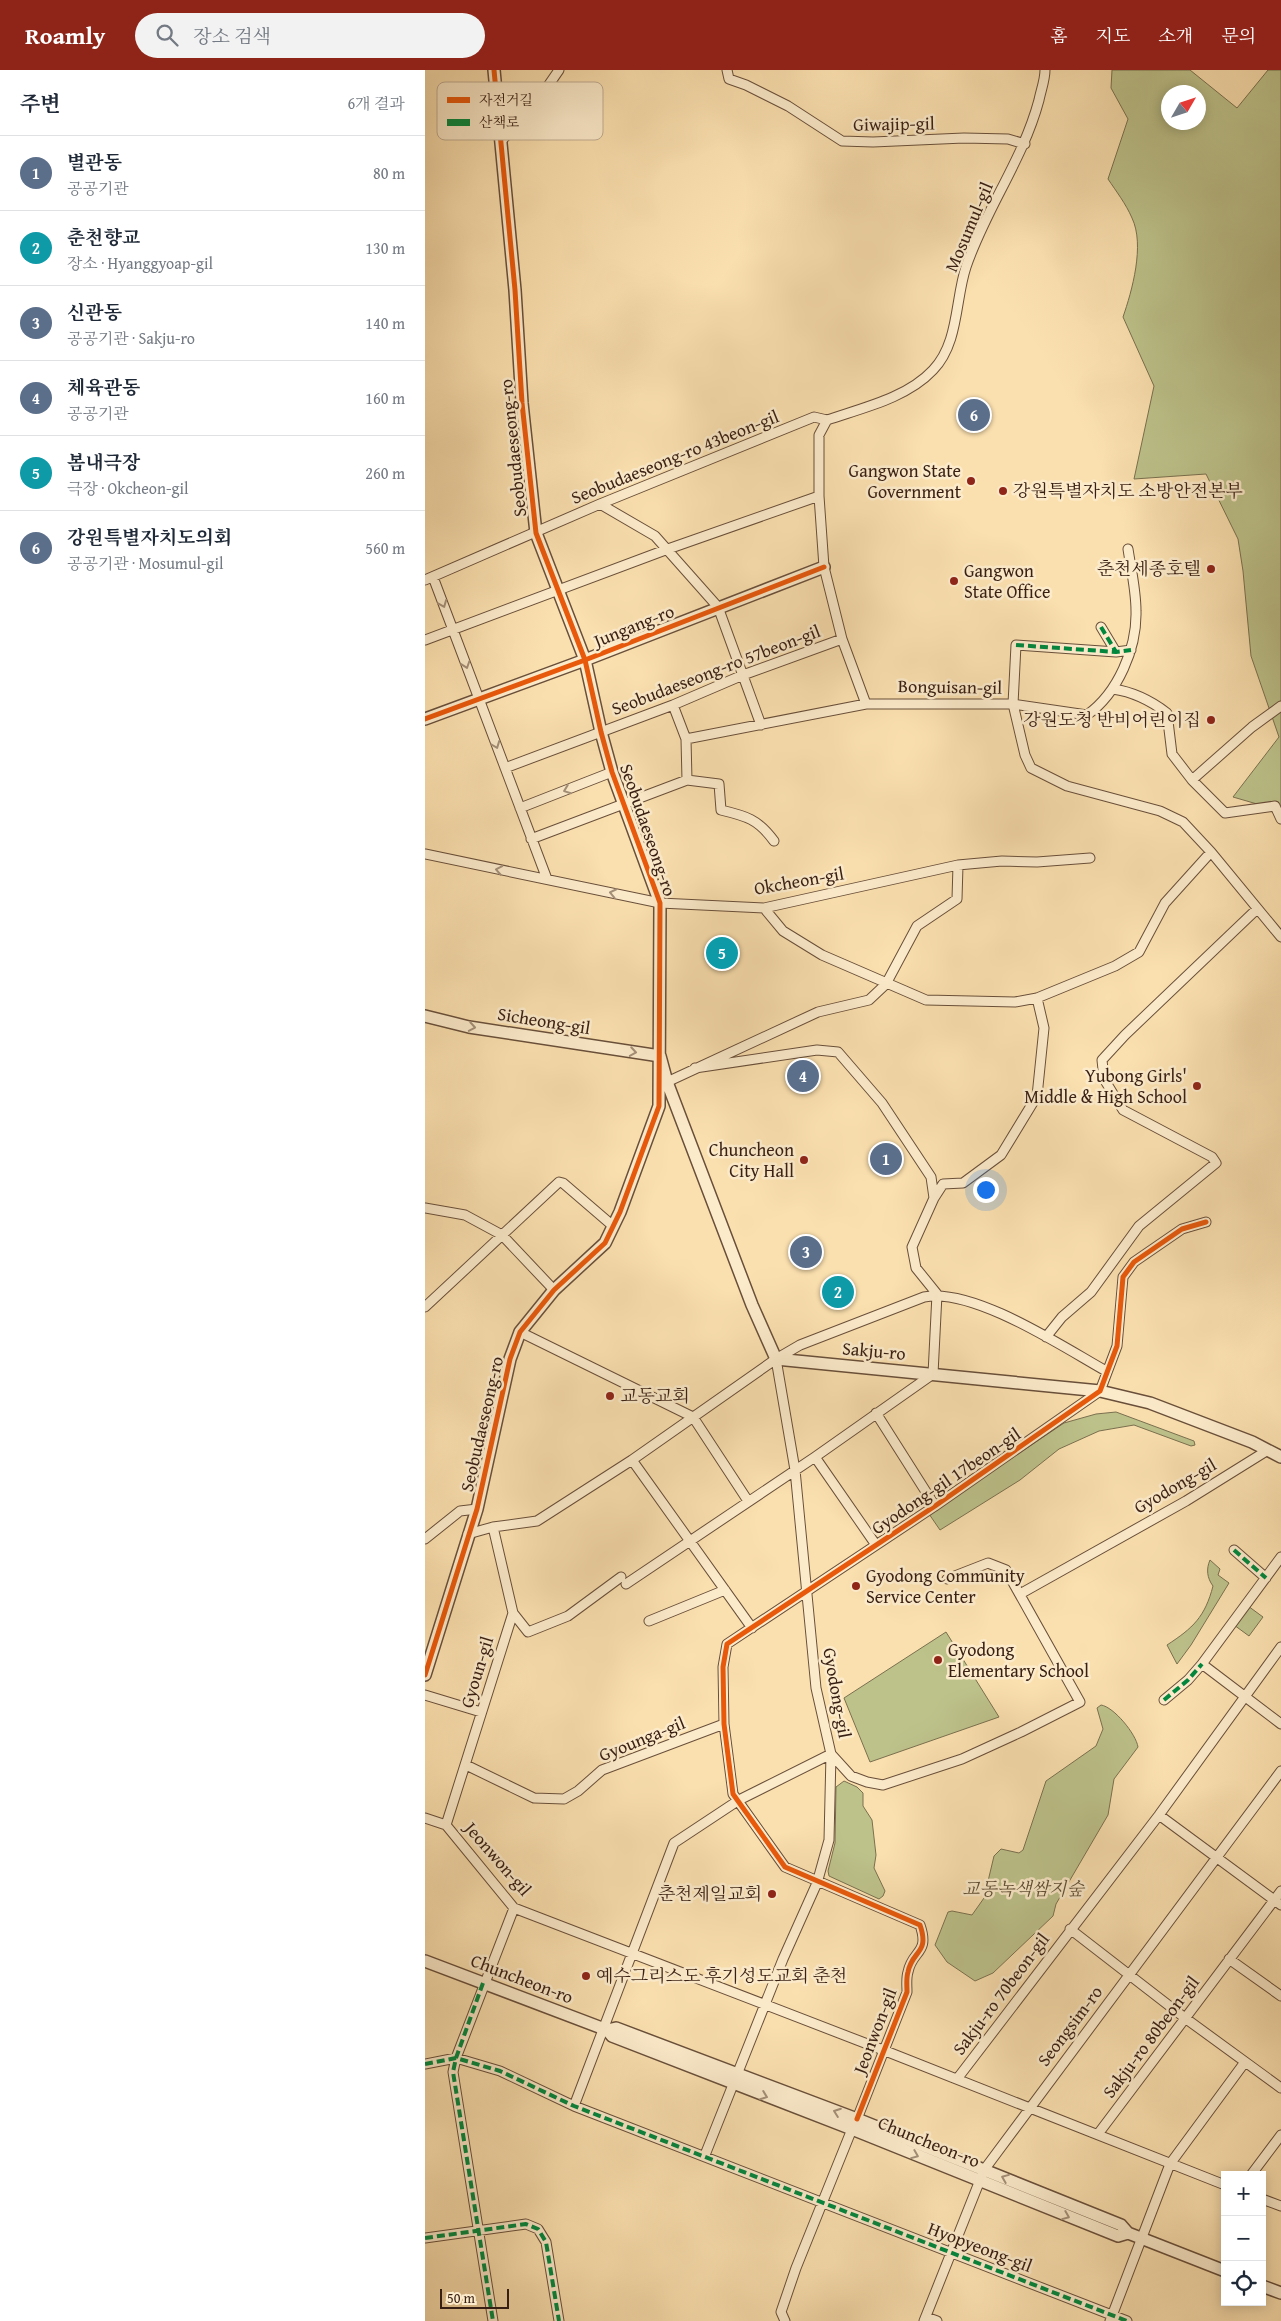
<!DOCTYPE html>
<html lang="ko">
<head>
<meta charset="utf-8">
<style>
	body { margin:0; font-family:"Gentium Book Plus","Noto Serif KR",serif; background:#f2f2f3; color:#1f2937 }
	.controls { position:absolute; right:15px; bottom:15px; display:grid; overflow:hidden; border-radius:0px; box-shadow:0 2px 12px #0003 }
	.controls button { width:45px; height:45px; display:grid; place-items:center; padding:0; border:0; border-bottom:1px solid #e0e1e3; background:#fff; color:#1f2937; font:25px sans-serif }
	.compass { position:absolute; left:736px; top:15px; width:45px; height:45px; border-radius:50%; background:#fff; box-shadow:0 2px 12px #0003; rotate:51deg }
	.scale { position:absolute; left:15px; bottom:12px; width:69px; box-sizing:border-box; padding-left:5px; border:2px solid #381f13; border-top:0; font-size:14px; line-height:18px; white-space:nowrap; color:#381f13; -webkit-text-stroke:4px #fcebcb; paint-order:stroke }
	.you { position:absolute; left:560px; top:1119px; width:18px; height:18px; margin:-12px; border:4px solid #fff; border-radius:50%; background:#1a73e8; box-shadow:0 0 0 8px #1a73e833 }
	.badge { display:grid; place-items:center; width:32px; height:32px; border-radius:50%; background:#8f2418; color:#fff; font-size:16px; font-weight:700 }
	.pin { position:absolute; translate:-50% -50%; border:2px solid #fff; box-shadow:0 1px 5px #0006 }
	.list { margin:0; padding:0; list-style:none }
	h2 { display:flex; justify-content:space-between; align-items:center; height:65px; margin:0; padding:0 20px; font-size:21px }
	h2 small { font-size:16px; font-weight:400; color:#747a83 }
	.list li { display:grid; grid-template-columns:32px 1fr auto; gap:15px; align-items:center; box-sizing:border-box; height:75px; padding:0 20px; border-top:1px solid #e0e1e3 }
	.list b { display:block; font-size:19px; white-space:nowrap }
	.list p { margin:0; font-size:16px; white-space:nowrap; color:#747a83 }
	.list em { font-size:16px; font-style:normal; color:#747a83 }
	.icon { flex:none; width:28px; height:28px; fill:none; stroke:currentColor; stroke-width:2; stroke-linecap:round; stroke-linejoin:round }
	.map { position:relative; flex:none; width:856px; height:2251px; overflow:hidden }
	header { display:flex; align-items:center; gap:30px; box-sizing:border-box; height:70px; padding:0 25px; background:#8f2418; color:#fff }
	header strong { font-size:24px }
	nav { display:flex; gap:28px; margin-inline-start:auto; font-size:18px }
	.search { width:350px; height:45px; background:#f2f2f3; display:flex; align-items:center; gap:12px; box-sizing:border-box; padding:0 18px; border-radius:28px; color:#747a83; font-size:19px }
	main { display:flex }
	aside { flex:1; background:#fff }
	.map>svg:first-child { display:block }
	.green { fill:#bdc28b; stroke:#7a704f; fill-rule:evenodd }
	.lines { fill:none; stroke-linecap:round; stroke-linejoin:round }
	.minor-casing { stroke:#694f3a; stroke-width:11 }
	.tertiary-casing { stroke:#694f3a; stroke-width:14 }
	.minor { stroke:#fcebcb; stroke-width:9 }
	.tertiary { stroke:#fcebcb; stroke-width:11 }
	.quiet { stroke:#00873e; stroke-width:4; stroke-dasharray:8 4; stroke-linecap:butt }
	.cycleway-casing { stroke:#fcebcb; stroke-width:8 }
	.cycleway { stroke:#e8590c; stroke-width:5 }
	.oneway { stroke:#a48f78 }
	.poi-dot { fill:#8f2418; stroke:#fcebcb; stroke-width:2 }
	.labels { text-anchor:middle; stroke-width:5; stroke-linejoin:round; paint-order:stroke }
	.street-label { font-size:18px; fill:#381f13; stroke:#fcebcb }
	.poi-label { font-size:18px; fill:#381f13; stroke:#fcebcb; text-anchor:end }
	.park-label { font-size:18px; font-style:italic; fill:#605037; stroke:#fcebcb }
	.key { fill:#fcebcb; stroke:#c1ae94; stroke-width:1 }
	.key-label { font-size:14px; fill:#381f13 }
</style>
</head>
<body>
<header>
<strong>Roamly</strong>
<div class="search"><svg class="icon" aria-label="search" viewBox="0 0 24 24"><circle cx="10" cy="10" r="6"/><path d="M15 15l6 6"/></svg>장소 검색</div>
<nav><a>홈</a><a>지도</a><a>소개</a><a>문의</a></nav>
</header>
<main>
<aside>
<h2>주변<small>6개 결과</small></h2>
<ul class="list">
<li><span class="badge" style="background:#5c6f8a">1</span><div><b>별관동</b><p>공공기관</p></div><em>80 m</em></li>
<li><span class="badge" style="background:#0f9aa8">2</span><div><b>춘천향교</b><p>장소 · Hyanggyoap-gil</p></div><em>130 m</em></li>
<li><span class="badge" style="background:#5c6f8a">3</span><div><b>신관동</b><p>공공기관 · Sakju-ro</p></div><em>140 m</em></li>
<li><span class="badge" style="background:#5c6f8a">4</span><div><b>체육관동</b><p>공공기관</p></div><em>160 m</em></li>
<li><span class="badge" style="background:#0f9aa8">5</span><div><b>봄내극장</b><p>극장 · Okcheon-gil</p></div><em>260 m</em></li>
<li><span class="badge" style="background:#5c6f8a">6</span><div><b>강원특별자치도의회</b><p>공공기관 · Mosumul-gil</p></div><em>560 m</em></li>
</ul>
</aside>
<div class="map">
<svg width="856" height="2251" viewBox="0 0 856 2251">
	<rect width="100%" height="100%" fill="#fbe0af"/>
	<filter id="stains"><feTurbulence type="fractalNoise" baseFrequency=".004" numOctaves="4"/><feColorMatrix values="0 0 0 0 .2 0 0 0 0 .09 0 0 0 0 .02 0 0 0 .5 -.17"/></filter>
	<radialGradient id="worn" r=".72"><stop offset=".6" stop-color="#630" stop-opacity="0"/><stop offset="1" stop-color="#630" stop-opacity=".3"/></radialGradient>
	<path class="green" d="M687,0h78l47,38 31,-38h13v741l-48,-14 46,-60 -28,-81 -8,-85 -5,-32 -32,-65 -72,5 20,-93 -31,-69c9,-26 22,-72 9,-99 -6,-14 -16,-27 -24,-39l20,-60 -17,-31zM744,22h30v30h-30z
		M691,1342l78,29 1,4 -4,1 -57,-21 -35,6 -40,18 -39,31 -80,50 -11,-16 135,-91 32,-9z
		M785,1490l10,9 -2,6 11,8 -38,62 -14,19 -10,-19c26,-17 38,-28 46,-59 -6,-8 -7,-17 -3,-26z
		M823,1536l15,11 -14,19 -15,-11z
		M521,1562l53,85 -129,45 -26,-64z
		M676,1635c13,2 35,29 37,42l-24,32 -6,36 -52,89 -3,12 -60,57 -18,8 -28,-19 -12,-17 13,-33 4,-1 20,4 12,-17 10,-42 7,-7 18,4 4,-3 23,-69 50,-35 7,-17 -6,-21z
		M419,1711l13,6 6,6v13l9,14 4,35 -2,13 11,23 -2,5 -4,3 -50,-23 -1,-5 7,-28 1,-56z"/>
	<g class="lines">
		<g class="minor-casing">
			<path id="minor" d="M302,0l2,9 17,6 42,21 54,35 31,1 91,-4 44,1 17,5
				M620,0c0,10 -4,20 -6,30 -16,60 -53,108 -73,167 -11,33 -7,76 -33,103 -26,28 -71,38 -106,50l-8,15v61l5,71 18,72 24,65h147l74,11c31,-22 50,-67 49,-104 0,-21 -5,-42 -8,-62
				M76,71l29,-29 29,-42
				M175,434l55,32 63,71 43,118
				M8,507l114,302
				M0,510l175,-76 214,-87 13,3
				M676,557l15,25
				M0,570l243,-91 151,-53
				M706,580l-15,2 -100,-7 -3,59 12,51 6,13 36,18 93,25 23,11 28,30 70,85
				M688,619c21,3 37,11 54,24l5,41 20,26 33,33 50,-7 6,13
				M261,669l180,-35
				M80,698l168,-63 70,-30 99,-36
				M262,710l32,4 2,26c25,6 37,9 53,31
				M767,710l60,-53 29,-21
				M95,738l92,-36
				M106,769l156,-59 -1,-41 -13,-34
				M0,784l235,49 104,5 194,-43 44,-4 35,1 53,-4
				M339,838l19,23 39,24 104,45 89,2 22,-4 78,-32 24,-14 26,-49 46,-51
				M242,1012l151,-70 51,-12 17,-16 31,-58 40,-27 1,-34
				M509,1128l9,-14 20,-1 38,-28 36,-59 7,-68 -7,-30
				M0,1138l40,7 37,20 52,55
				M0,1237l134,-125 4,1 50,43
				M95,1262l173,85 55,84
				M621,1267l16,-20 29,-25 48,-66 77,-63 -4,-6 -89,-47 -19,-31 -2,-19 23,-25 132,-126
				M351,1289l19,111 21,218 15,66 20,22 16,6 16,3 79,-26 59,-27 59,-30 -74,-132 -18,-7 -41,16
				M451,1343l59,93
				M390,1387l61,88
				M207,1390l120,168
				M43,1464l25,-7 44,-6 95,-61 144,-101 24,-14 124,-48c49,-10 139,50 182,74
				M0,1469l35,-28 17,-2
				M809,1480l32,28
				M856,1487l-79,107 79,60
				M201,1514l189,-127 118,-83 4,-80 -21,-26 -4,-21 22,-49 -3,-21 -49,-74 -44,-51 -21,-2 -122,18
				M595,1524l166,-93 82,-51
				M88,1543l15,19 40,-16 53,-39
				M224,1551l76,-31
				M0,1625l56,17
				M739,1630l24,-20 14,-16
				M41,1695l68,33 30,1 14,-8 24,-21 122,-46
				M734,1745l122,90
				M0,1748l21,7 68,83 369,142 342,135
				M21,1755l67,-212 -20,-86
				M645,1859l115,89 96,70
				M804,1889l52,37
				M0,1994l31,-6 44,13 74,35 553,215
				M532,2009l202,-264 122,-168
				M149,2036l100,-263 65,-43 92,-46 -2,86 -12,43 -34,76 -78,196
				M432,2049l50,-127c0,-7 -1,-14 1,-20 4,-22 22,-18 12,-47l-135,-58 -52,-73 -9,-70 -1,-57 4,-23 208,-138 165,-115 17,-45 6,-69 11,-15 48,-33 24,-7
				M673,2064l183,-243
				M826,2105l30,-40
				M837,2129l19,7
				M0,2168l101,-14 12,5 8,13 13,79
				M501,2247l11,4
				M68,2251l-40,-249 3,-14 58,-150
				M360,2251l-4,-9 15,-44 56,-139
				M499,2251l60,-151 297,-399
				M685,2251l60,-157 75,-102"/>
		</g>
		<g class="tertiary-casing">
			<path id="tertiary" d="M0,649l160,-59 239,-93
				M0,946l44,11 191,29 7,26 85,223 24,54 324,32 50,12 102,39 29,15
				M0,1605l52,-166 33,-150 10,-27 34,-42 51,-47 15,-31 39,-106 1,-203 -48,-131 -11,-40 -16,-72 -49,-127 -14,-130 -7,-113 -21,-220
				M0,1891l182,69 5,6 240,93 266,107 10,-3
				M182,1960l9,-2 241,91 264,106 7,8 97,38
				M837,2216l19,7"/>
		</g>
		<use href="#minor" class="minor"/>
		<use href="#tertiary" class="tertiary"/>
		<path class="quiet" d="M676,557l15,25
			M591,575l100,7 15,-2
			M809,1480l32,28
			M739,1630l24,-20 14,-16
			M58,1913l-27,75 -3,14 40,249
			M0,1994l31,-6 44,13 74,35 553,215
			M0,2168l101,-14 12,5 8,13 13,79"/>
		<g class="cycleway-casing">
			<path id="cycleway" d="M0,649l160,-59 239,-93
				M0,1605l52,-166 33,-150 10,-27 34,-42 51,-47 15,-31 39,-106 1,-203 -48,-131 -11,-40 -16,-72 -49,-127 -14,-130 -7,-113 -21,-220
				M432,2049l50,-127c0,-7 -1,-14 1,-20 4,-22 22,-18 12,-47l-135,-58 -52,-73 -9,-70 -1,-57 4,-23 208,-138 165,-115 17,-45 6,-69 11,-15 48,-33 24,-7"/>
		</g>
		<use href="#cycleway" class="cycleway"/>
	</g>
	<defs><path id="oneway-chevron" d="M-2-3.5L2.5 0L-2 3.5" fill="none" stroke-width="1.6" stroke-linecap="round" stroke-linejoin="round" transform="scale(1.25)"/></defs>
	<g class="oneway">
		<use href="#oneway-chevron" transform="translate(18 534) rotate(68)"/>
		<use href="#oneway-chevron" transform="translate(41 595) rotate(71)"/>
		<use href="#oneway-chevron" transform="translate(71 675) rotate(69)"/>
		<use href="#oneway-chevron" transform="translate(142 720) rotate(159)"/>
		<use href="#oneway-chevron" transform="translate(74 800) rotate(-169)"/>
		<use href="#oneway-chevron" transform="translate(188 823) rotate(-168)"/>
		<use href="#oneway-chevron" transform="translate(47 957) rotate(10)"/>
		<use href="#oneway-chevron" transform="translate(208 982) rotate(9)"/>
		<use href="#oneway-chevron" transform="translate(339 2026) rotate(21)"/>
		<use href="#oneway-chevron" transform="translate(412 2042) rotate(-160)"/>
		<use href="#oneway-chevron" transform="translate(490 2085) rotate(22)"/>
		<use href="#oneway-chevron" transform="translate(580 2108) rotate(-158)"/>
		<use href="#oneway-chevron" transform="translate(641 2146) rotate(22)"/>
	</g>
	<g class="poi-dot">
		<circle cx="546" cy="411" r="5"/>
		<circle cx="578" cy="421" r="5"/>
		<circle cx="786" cy="499" r="5"/>
		<circle cx="529" cy="511" r="5"/>
		<circle cx="786" cy="650" r="5"/>
		<circle cx="772" cy="1016" r="5"/>
		<circle cx="379" cy="1090" r="5"/>
		<circle cx="185" cy="1326" r="5"/>
		<circle cx="431" cy="1516" r="5"/>
		<circle cx="513" cy="1590" r="5"/>
		<circle cx="347" cy="1824" r="5"/>
		<circle cx="161" cy="1906" r="5"/>
	</g>
	<g class="labels">
		<g class="street-label">
			<text transform="translate(469 54) rotate(-1)" y="6">Giwajip-gil</text>
			<text transform="translate(544 157) rotate(-67)" y="6">Mosumul-gil</text>
			<text transform="translate(88 378) rotate(-96)" y="6">Seobudaeseong-ro</text>
			<text transform="translate(250 387) rotate(-22)" y="6">Seobudaeseong-ro 43beon-gil</text>
			<text transform="translate(209 556) rotate(-22)" y="6">Jungang-ro</text>
			<text transform="translate(291 600) rotate(-21)" y="6">Seobudaeseong-ro 57beon-gil</text>
			<text transform="translate(525 617) rotate(1)" y="6">Bonguisan-gil</text>
			<text transform="translate(223 760) rotate(71)" y="6">Seobudaeseong-ro</text>
			<text transform="translate(374 811) rotate(-10)" y="6">Okcheon-gil</text>
			<text transform="translate(119 951) rotate(9)" y="6">Sicheong-gil</text>
			<text transform="translate(449 1281) rotate(5)" y="6">Sakju-ro</text>
			<text transform="translate(57 1354) rotate(-77)" y="6">Seobudaeseong-ro</text>
			<text transform="translate(521 1411) rotate(-34)" y="6">Gyodong-gil 17beon-gil</text>
			<text transform="translate(750 1416) rotate(-30)" y="6">Gyodong-gil</text>
			<text transform="translate(52 1602) rotate(-73)" y="6">Gyoun-gil</text>
			<text transform="translate(412 1623) rotate(80)" y="6">Gyodong-gil</text>
			<text transform="translate(217 1669) rotate(-22)" y="6">Gyounga-gil</text>
			<text transform="translate(73 1789) rotate(49)" y="6">Jeonwon-gil</text>
			<text transform="translate(97 1909) rotate(21)" y="6">Chuncheon-ro</text>
			<text transform="translate(576 1924) rotate(-53)" y="6">Sakju-ro 70beon-gil</text>
			<text transform="translate(645 1956) rotate(-53)" y="6">Seongsim-ro</text>
			<text transform="translate(450 1961) rotate(-69)" y="6">Jeonwon-gil</text>
			<text transform="translate(726 1967) rotate(-53)" y="6">Sakju-ro 80beon-gil</text>
			<text transform="translate(504 2072) rotate(22)" y="6">Chuncheon-ro</text>
			<text transform="translate(555 2177) rotate(21)" y="6">Hyopyeong-gil</text>
		</g>
		<g class="poi-label">
			<text x="536" y="407">Gangwon State<tspan x="536" dy="21">Government</tspan></text>
			<text x="588" y="427" text-anchor="start">강원특별자치도 소방안전본부</text>
			<text x="776" y="505">춘천세종호텔</text>
			<text x="539" y="507" text-anchor="start">Gangwon<tspan x="539" dy="21">State Office</tspan></text>
			<text x="776" y="656">강원도청 반비어린이집</text>
			<text x="762" y="1012">Yubong Girls'<tspan x="762" dy="21">Middle &amp; High School</tspan></text>
			<text x="369" y="1086">Chuncheon<tspan x="369" dy="21">City Hall</tspan></text>
			<text x="195" y="1332" text-anchor="start">교동교회</text>
			<text x="441" y="1512" text-anchor="start">Gyodong Community<tspan x="441" dy="21">Service Center</tspan></text>
			<text x="523" y="1586" text-anchor="start">Gyodong<tspan x="523" dy="21">Elementary School</tspan></text>
			<text x="337" y="1830">춘천제일교회</text>
			<text x="171" y="1912" text-anchor="start">예수그리스도 후기성도교회 춘천</text>
		</g>
		<g class="park-label">
			<text x="598" y="1825">교동녹색쌈지숲</text>
		</g>
	</g>
	<rect x="12" y="12" width="166" height="58" rx="8" class="key"/>
	<rect x="22" y="27" width="23" height="6" fill="#e8590c"/>
	<rect x="22" y="49" width="23" height="7" fill="#00873e"/>
	<g class="key-label">
		<text x="54" y="35">자전거길</text>
		<text x="54" y="57">산책로</text>
	</g>
	<rect width="100%" height="100%" filter="url(#stains)"/>
	<rect width="100%" height="100%" fill="url(#worn)"/>
</svg>
<div class="controls">
<button>+</button>
<button>−</button>
<button><svg class="icon" aria-label="locate" viewBox="0 0 24 24"><circle cx="12" cy="12" r="6"/><path d="M12 2v4M12 18v4M2 12h4M18 12h4"/></svg></button>
</div>
<svg class="compass" viewBox="-18 -18 36 36"><path d="M0-13l5 13h-10z" fill="#e53935"/><path d="M0 13l5-13h-10z" fill="#747a83"/></svg>
<div class="scale">50 m</div>
<div class="you"></div>
<div class="pin badge" style="left:461px;top:1089px;background:#5c6f8a">1</div>
<div class="pin badge" style="left:413px;top:1222px;background:#0f9aa8">2</div>
<div class="pin badge" style="left:381px;top:1182px;background:#5c6f8a">3</div>
<div class="pin badge" style="left:378px;top:1006px;background:#5c6f8a">4</div>
<div class="pin badge" style="left:297px;top:883px;background:#0f9aa8">5</div>
<div class="pin badge" style="left:549px;top:345px;background:#5c6f8a">6</div>
</div>
</main>
</body>
</html>
